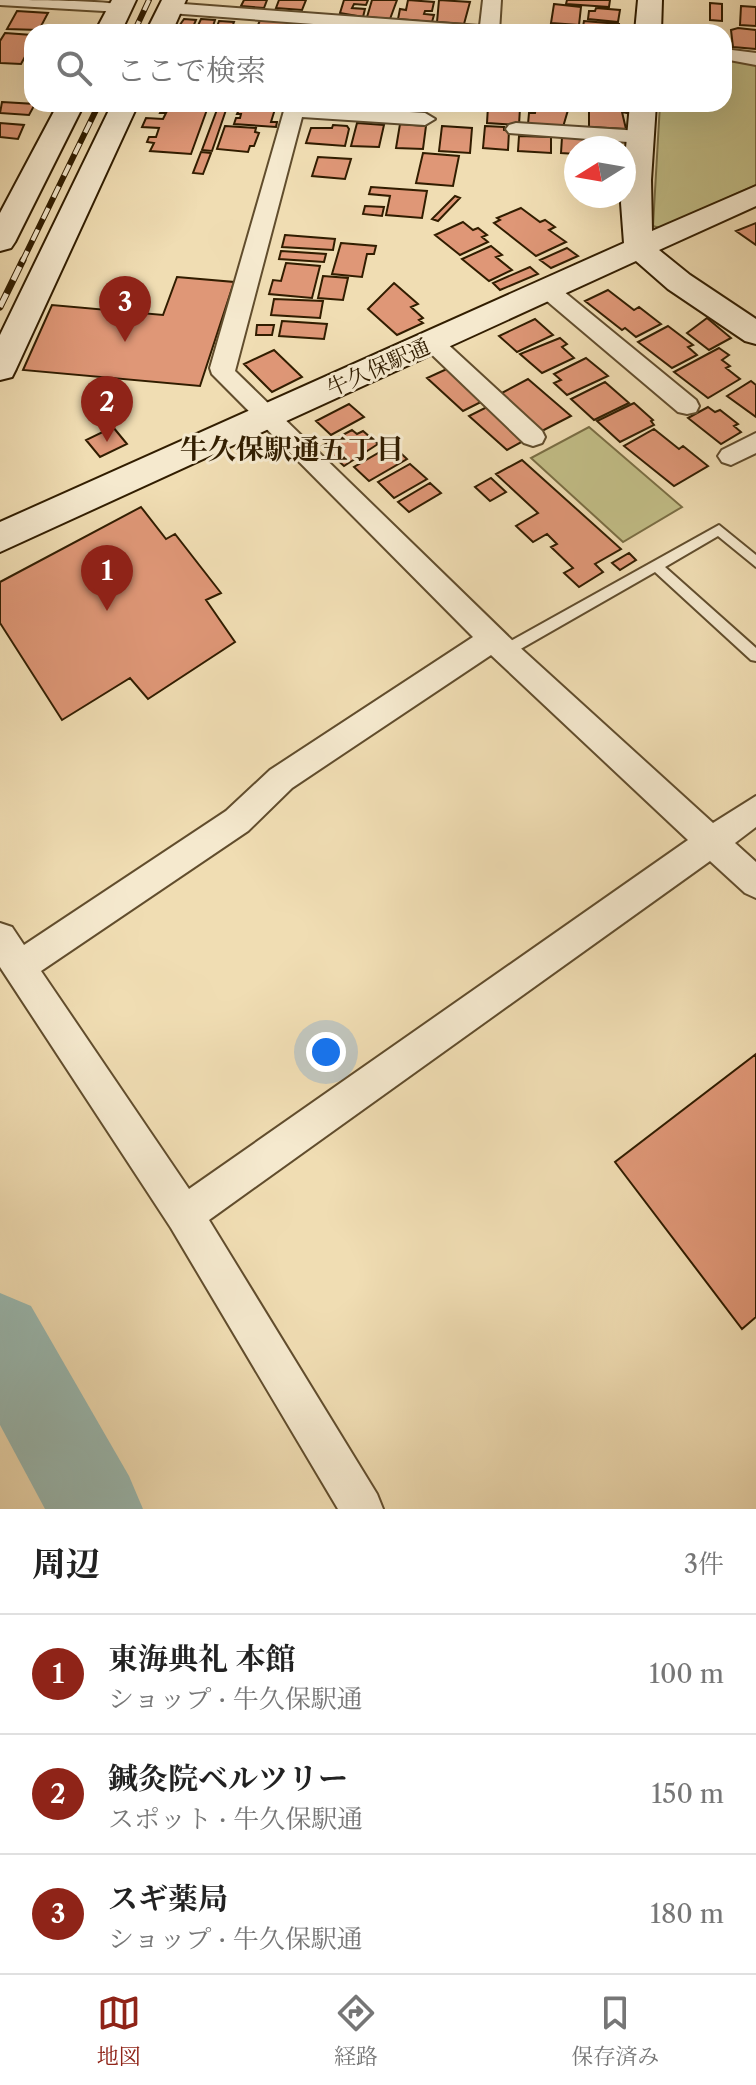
<!DOCTYPE html>
<html lang="ja">
<head>
<meta charset="utf-8">
<style>
	body { margin:0; font-family:"Libre Caslon Text","Noto Serif JP",serif; background:#f2f2f2; color:#222 }
	.compass { position:absolute; left:564px; top:136px; width:72px; height:72px; border-radius:50%; background:#fff; box-shadow:0 8px 32px #0002; rotate:259deg }
	.you { position:absolute; left:326px; top:1052px; width:28px; height:28px; margin:-20px; border:6px solid #fff; border-radius:50%; background:#1a73e8; box-shadow:0 0 0 12px #1a73e833 }
	.badge { display:grid; place-items:center; width:52px; height:52px; border-radius:50%; background:#8f2418; color:#fff; font-size:26px; font-weight:700 }
	.pin { position:absolute; translate:-50% -66px; filter:drop-shadow(0 2px 4px #0008) }
	.pin::after { content:''; position:absolute; top:42px; width:28px; height:24px; background:inherit; clip-path:polygon(0 0,100% 0,50% 100%) }
	.list { margin:0; padding:0; list-style:none }
	h2 { display:flex; justify-content:space-between; align-items:center; height:104px; margin:0; padding:0 32px; font-size:34px }
	h2 small { font-size:26px; font-weight:400; color:#767676 }
	.list li { display:grid; grid-template-columns:52px 1fr auto; gap:24px; align-items:center; box-sizing:border-box; height:120px; padding:0 32px; border-top:2px solid #e0e0e0 }
	.list b { display:block; font-size:30px; white-space:nowrap }
	.list p { margin:0; font-size:26px; white-space:nowrap; color:#767676 }
	.list em { font-size:26px; font-style:normal; color:#767676 }
	.icon { flex:none; width:44px; height:44px; fill:none; stroke:currentColor; stroke-width:2; stroke-linecap:round; stroke-linejoin:round }
	.map { position:relative; flex:none; width:756px; height:1509px; overflow:hidden }
	.search { position:absolute; background:#fff; box-shadow:0 8px 32px #0002; left:24px; right:24px; top:24px; height:88px; display:flex; align-items:center; gap:20px; box-sizing:border-box; padding:0 28px; border-radius:24px; color:#767676; font-size:30px }
	.sheet { height:464px; background:#fff }
	nav { display:flex; justify-content:space-around; align-items:center; box-sizing:border-box; height:112px; border-top:2px solid #e0e0e0; background:#fff; font-size:22px; color:#767676 }
	nav a { display:grid; justify-items:center; gap:4px }
	nav .on { color:#8f2418 }
	.map>svg:first-child { display:block }
	.green { fill:#c2be87; stroke:#7a6e44; stroke-width:2 }
	.lines { fill:none; stroke-linecap:round; stroke-linejoin:round }
	.river { fill:#9bbbb3; fill-rule:evenodd }
	.building { fill:#df9777; stroke:#311d00; stroke-width:2 }
	.lane-casing { stroke:#614d2d; stroke-width:4 }
	.street-casing { stroke:#614d2d; stroke-width:4 }
	.secondary-casing { stroke:#311d00; stroke-width:4 }
	.lane { fill:#f5e9ce; fill-rule:evenodd }
	.street { fill:#f5e9ce; fill-rule:evenodd }
	.secondary { fill:#f5e9ce; fill-rule:evenodd }
	.rail-far1-casing { stroke:#311d00; stroke-width:6 }
	.rail-casing { stroke:#311d00; stroke-width:7 }
	.rail-far1 { stroke:#f5e9ce; stroke-width:4; stroke-dasharray:12; stroke-linecap:butt }
	.rail { stroke:#f5e9ce; stroke-width:5; stroke-dasharray:15; stroke-linecap:butt }
	.labels { text-anchor:middle; stroke-width:6; stroke-linejoin:round; paint-order:stroke }
	.far-street-label { font-size:22px; fill:#311d00; stroke:#f5e9ce }
	.neighbourhood-label { font-size:28px; font-weight:bold; fill:#311d00; stroke:#f5e9ce }
</style>
</head>
<body>
<div class="map">
<svg width="756" height="1509" viewBox="0 0 756 1509">
	<rect width="100%" height="100%" fill="#f0ddb3"/>
	<filter id="stains"><feTurbulence type="fractalNoise" baseFrequency=".0025" numOctaves="4"/><feColorMatrix values="0 0 0 0 .2 0 0 0 0 .09 0 0 0 0 .02 0 0 0 .5 -.17"/></filter>
	<radialGradient id="worn" r=".72"><stop offset=".6" stop-color="#630" stop-opacity="0"/><stop offset="1" stop-color="#630" stop-opacity=".3"/></radialGradient>
	<path class="green" d="M724,60l32,4v121l-96,43 -7,-2 7,-122h64z
		M589,427l93,80 -59,35 -92,-84z"/>
	<g class="lines">
		<path class="river" d="M0,1293l31,13 98,170 14,33h-98l-45,-84z"/>
	</g>
	<path class="building" d="M244,0h23l-3,8 -23,-2z
		M279,0h27l-4,10 -26,-2z
		M344,0h24l-2,5 -12,-1 -2,4 13,1 -2,8 -23,-4z
		M372,0h25l-7,19 -23,-2z
		M408,0l26,2 -2,9h-7l-1,3 10,1 -2,7 -34,-3 2,-10 6,1z
		M439,0l31,2 -6,22 -27,-2z
		M567,0h43l-1,7 -43,-3z
		M710,3l12,1v17l-12,-1z
		M554,4l27,3 -2,18 -28,-2z
		M741,6l15,1v19l-16,-1z
		M596,8l24,2 -2,12 -30,-3 1,-8h6z
		M17,11l31,2 -9,17 -32,-1z
		M261,18l30,3 -5,11h-31z
		M184,19l12,1 -5,12h-16z
		M201,19l14,1 -4,12h-16z
		M219,21l15,1 -4,10h-15z
		M584,21l35,3 -1,8h-36z
		M738,28l18,2v19l-23,-2 -2,-17z
		M5,33l27,2v9l-11,20 -21,-1v-22z
		M2,102l33,2 -6,11 -29,-2z
		M170,104h39l-18,50 -41,-3 4,-8 -7,-1 2,-5h7l3,-9 -17,-1 4,-9 17,1 3,-6h-6l2,-4h6z
		M488,106l32,2 -1,17 -32,-2z
		M536,106l32,4 -5,17 -35,-3 1,-11h6z
		M218,107h9l-15,44 -10,-1z
		M240,107l35,2 -4,13h6l-1,5 -42,-3 2,-6h4l1,-4h-4z
		M589,107l38,2v4l-5,-1 4,17 -37,-2z
		M0,123l24,2 -6,14 -18,-2z
		M357,123l27,2 -5,22 -28,-1z
		M400,124l26,2 -3,23 -27,-1z
		M333,125l14,1 2,3 -4,17 -39,-3 5,-15h21z
		M225,126l31,2 -1,4 4,1 -5,13h-4l-2,6 -31,-3z
		M442,126l30,2 -2,25 -31,-2z
		M485,126l19,1v3l5,1 -1,19 -25,-2z
		M519,136l32,1v16l-33,-2z
		M562,137l52,4 -1,7h-37v6l-15,-1z
		M201,152l10,1 -8,21 -10,-1z
		M423,153l36,3 -6,30 -37,-3z
		M318,157l33,2 -6,20 -33,-3z
		M371,187l56,4 -5,27 -36,-3 4,-19 -21,-2z
		M455,196l5,2 -22,23 -6,-2z
		M365,206l19,1 -2,9 -19,-2z
		M521,208l19,14 5,-2 10,7 -6,3 17,12 -30,14 -42,-33 6,-3 -3,-2z
		M463,222l10,8 5,-2 9,7 -5,2 6,5 -28,13 -25,-20z
		M756,223v22l-20,-14z
		M285,235l50,4 -2,11 -51,-3z
		M341,243l35,3 -2,8h-7l-5,23 -30,-3z
		M491,246l11,9 -6,2 16,13 -23,11 -27,-22z
		M567,248l11,8 -27,12 -11,-8z
		M281,251l45,3 -2,8 -45,-3z
		M286,263l34,3 -8,32 -43,-4 4,-14 8,1z
		M530,267l8,7 -38,16 -7,-7z
		M323,276l25,2 -5,22 -25,-2z
		M177,277l57,5 -34,104 -177,-16 29,-65 111,10z
		M394,283l24,21 -7,3 12,11 -4,2 4,3 -26,12 -29,-26z
		M608,290l26,20 5,-3 22,17 -25,13 -11,-9 -3,2 -37,-29z
		M274,299l49,2 -3,17 -49,-3z
		M707,318l24,20 -22,12 -22,-17z
		M535,319l18,16 -36,17 -18,-16z
		M282,321l45,3 -3,15 -45,-3z
		M257,325h17l-2,10h-16z
		M668,326l25,19 -5,2 9,8 -25,13 -34,-26z
		M560,338l7,6 -5,3 12,11 -32,15 -22,-19z
		M719,348l10,7 -7,5 8,6 -4,2 14,11 -32,19 -34,-26z
		M274,350l28,27 -30,15 -28,-28z
		M586,358l22,18 -41,19 -13,-12 7,-3 -7,-6z
		M449,368l36,32 -22,11 -36,-33z
		M528,379l43,37 -31,16 -42,-37z
		M751,381l5,4v32l-29,-21z
		M605,382l24,21 -35,17 -23,-21z
		M634,403l19,17 -2,1 3,4 -34,17 -23,-21z
		M349,404l15,13 -33,18 -15,-14z
		M489,406l38,33 -20,11 -38,-34z
		M708,407l7,5 5,-2 18,14 -4,2 7,6 -20,12 -33,-26z
		M113,427l14,17 -27,13 -14,-17z
		M654,429l25,20 4,-3 25,20 -34,20 -50,-40z
		M352,430l5,4 6,-3 15,13 -34,22 -22,-20z
		M392,445l15,14 -38,22 -15,-14z
		M522,460l99,89 -26,15 8,8 -24,15 -15,-14 9,-5 -22,-21 6,-3 -10,-10 -14,8 -17,-16 22,-13 -42,-39z
		M410,464l17,15 -33,19 -16,-16z
		M491,478l15,14 -16,9 -15,-14z
		M430,483l11,10 -32,19 -11,-10z
		M141,507l25,32 9,-5 46,59 -15,7 29,42 -87,57 -18,-21 -68,42 -62,-97v-41z
		M629,553l7,7 -16,10 -8,-7z
		M756,1054v263l-14,12 -127,-167z"/>
	<g class="lines">
		<g class="lane-casing">
			<path id="lane" d="M719,525l37,30v12l-38,-31 -53,31 91,81v13l-5,-1 -96,-88 -145,83h-10l-2,-4 2,-4z"/>
		</g>
		<g class="street-casing">
			<path id="street" d="M0,0c23,0 117,0 130,7l-9,5 -121,-7z
				M483,0h18l-2,32h-80l-249,-19 -9,-5 9,-5 310,23z
				M724,49l32,4v12l-32,-6z
				M286,104l139,9 10,6 -10,6 -123,-8 -67,254 280,272 198,180 43,-27v31l-21,16 21,19v36l-11,-5 -35,-32 -501,359 168,274 6,15h-45l-167,-281 -171,-261v-44l12,4 12,18 202,-134 44,-41 203,-133 -261,-263 -2,-6zM491,655l197,185 -499,349 -148,-218 207,-140 44,-43z
				M516,123l125,8 10,6 -10,6 -132,-10 -3,-4 3,-4z
				M549,284l8,2 139,114 3,6 -3,6 -9,2 -9,-2 -137,-116 -3,-5 3,-5z
				M433,335l8,3 101,93 3,6 -3,6 -9,3 -9,-3 -99,-95 -4,-5 4,-5z
				M756,433v20l-25,12 -9,-3 -4,-6 4,-6z"/>
		</g>
		<g class="secondary-casing">
			<path id="secondary" d="M112,0h24l-15,32h-26z
				M162,0h24l-14,32h-26z
				M638,0h24l-1,32h-26z
				M58,104h26l-69,138 -4,6 -11,3v-38z
				M112,104h26l-122,265 -4,8 -12,3v-45z
				M630,104h26l-5,76 1,51 104,-45v20l-97,44 31,25 66,44v25l-11,-3 -77,-52 -32,-28 -636,291v-30l624,-279 -3,-40z"/>
		</g>
		<use href="#lane" class="lane"/>
		<use href="#street" class="street"/>
		<use href="#secondary" class="secondary"/>
		<g class="rail-far1-casing">
			<path id="rail-far1" d="M134,32l15,-32
				M22,262l77,-158"/>
		</g>
		<g class="rail-casing">
			<path id="rail" d="M0,307l23,-47"/>
		</g>
		<use href="#rail-far1" class="rail-far1"/>
		<use href="#rail" class="rail"/>
	</g>
	<g class="labels">
		<g class="far-street-label">
			<text transform="translate(378 367) rotate(-24)" y="8">牛久保駅通</text>
		</g>
		<g class="neighbourhood-label">
			<text x="292" y="459">牛久保駅通五丁目</text>
		</g>
	</g>
	<rect width="100%" height="100%" filter="url(#stains)"/>
	<rect width="100%" height="100%" fill="url(#worn)"/>
</svg>
<svg class="compass" viewBox="-18 -18 36 36"><path d="M0-13l5 13h-10z" fill="#e53935"/><path d="M0 13l5-13h-10z" fill="#767676"/></svg>
<div class="you"></div>
<div class="pin badge" style="left:107px;top:611px">1</div>
<div class="pin badge" style="left:107px;top:442px">2</div>
<div class="pin badge" style="left:125px;top:342px">3</div>
<div class="search"><svg class="icon" aria-label="search" viewBox="0 0 24 24"><circle cx="10" cy="10" r="6"/><path d="M15 15l6 6"/></svg>ここで検索</div>
</div>
<section class="sheet">
<h2>周辺<small>3件</small></h2>
<ul class="list">
<li><span class="badge">1</span><div><b>東海典礼 本館</b><p>ショップ · 牛久保駅通</p></div><em>100 m</em></li>
<li><span class="badge">2</span><div><b>鍼灸院ベルツリー</b><p>スポット · 牛久保駅通</p></div><em>150 m</em></li>
<li><span class="badge">3</span><div><b>スギ薬局</b><p>ショップ · 牛久保駅通</p></div><em>180 m</em></li>
</ul>
</section>
<nav>
<a class="on"><svg class="icon" aria-label="map" viewBox="0 0 24 24"><path d="M3 6l6-2 6 2 6-2v14l-6 2-6-2-6 2zM9 4v14M15 6v14"/></svg>地図</a>
<a><svg class="icon" aria-label="directions" viewBox="0 0 24 24"><path d="M12 3l9 9-9 9-9-9zM9 14v-3h6M13 9l2 2-2 2"/></svg>経路</a>
<a><svg class="icon" aria-label="saved" viewBox="0 0 24 24"><path d="M7 4h10v16l-5-4-5 4z"/></svg>保存済み</a>
</nav>
</body>
</html>
